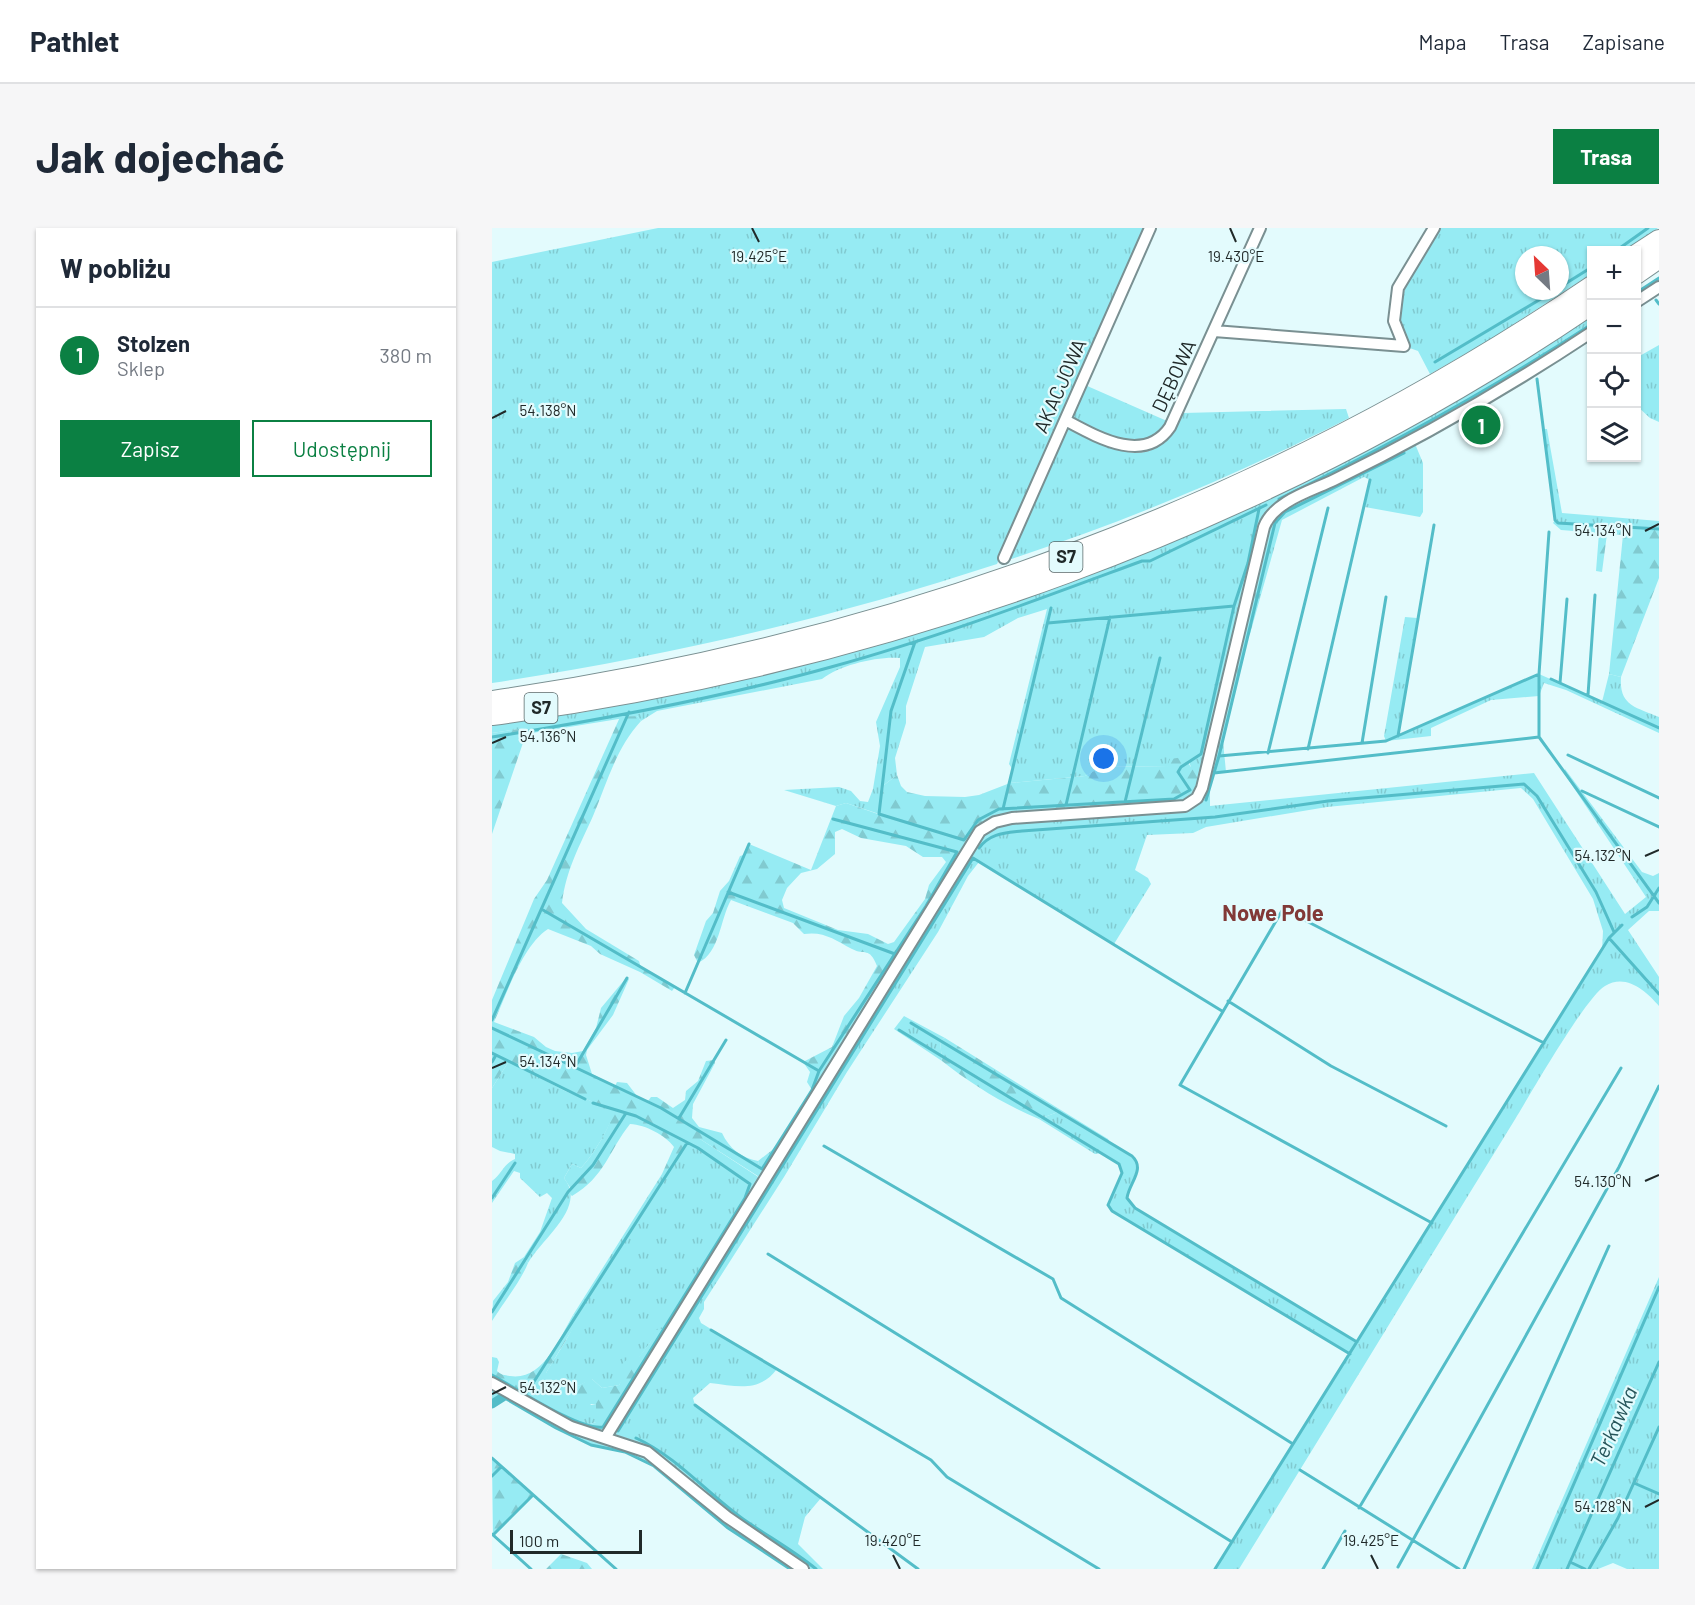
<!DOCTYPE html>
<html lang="pl">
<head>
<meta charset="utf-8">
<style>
	body { margin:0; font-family:Barlow,sans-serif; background:#f6f6f7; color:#1f2937 }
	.controls { position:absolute; right:18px; top:18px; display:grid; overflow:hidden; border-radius:0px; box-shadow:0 2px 4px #0004 }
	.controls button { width:54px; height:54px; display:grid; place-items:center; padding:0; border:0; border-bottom:2px solid #e0e1e3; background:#fff; color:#1f2937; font:30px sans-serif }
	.compass { position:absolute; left:1023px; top:18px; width:54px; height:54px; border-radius:50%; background:#fff; box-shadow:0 2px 4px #0004; rotate:335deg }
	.scale { position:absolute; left:18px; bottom:15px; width:132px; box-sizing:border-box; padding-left:6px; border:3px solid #202929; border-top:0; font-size:16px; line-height:21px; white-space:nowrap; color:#202929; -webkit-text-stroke:4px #e3fbfd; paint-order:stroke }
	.you { position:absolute; left:612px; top:531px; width:21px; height:21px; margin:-15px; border:4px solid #fff; border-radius:50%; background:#1a73e8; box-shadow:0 0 0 9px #1a73e833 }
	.badge { display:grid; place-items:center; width:39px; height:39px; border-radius:50%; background:#0b8043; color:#fff; font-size:20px; font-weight:700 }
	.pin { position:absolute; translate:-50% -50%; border:3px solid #fff; box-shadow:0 2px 6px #0006 }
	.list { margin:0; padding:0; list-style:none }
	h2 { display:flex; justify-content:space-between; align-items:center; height:78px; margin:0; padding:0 24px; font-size:26px }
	h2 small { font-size:20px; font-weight:400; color:#747a83 }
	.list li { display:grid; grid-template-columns:39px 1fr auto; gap:18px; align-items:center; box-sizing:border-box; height:96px; padding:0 24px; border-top:2px solid #e0e1e3 }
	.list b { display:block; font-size:22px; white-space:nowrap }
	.list p { margin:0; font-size:20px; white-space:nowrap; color:#747a83 }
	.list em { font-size:20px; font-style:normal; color:#747a83 }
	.actions { display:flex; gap:12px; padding:18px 24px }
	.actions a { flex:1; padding:14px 0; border:2px solid #0b8043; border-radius:0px; text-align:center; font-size:21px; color:#0b8043 }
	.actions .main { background:#0b8043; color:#fff }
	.icon { flex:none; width:33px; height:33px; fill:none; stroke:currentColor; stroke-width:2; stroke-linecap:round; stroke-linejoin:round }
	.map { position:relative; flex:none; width:1167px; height:1341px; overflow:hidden; border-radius:0px }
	header { display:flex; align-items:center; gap:36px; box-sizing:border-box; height:84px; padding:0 30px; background:#fff; border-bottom:2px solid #e0e1e3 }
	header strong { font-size:28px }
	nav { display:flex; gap:33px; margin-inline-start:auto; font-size:21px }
	.intro { display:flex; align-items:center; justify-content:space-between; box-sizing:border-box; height:144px; padding:0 36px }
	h1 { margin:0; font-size:42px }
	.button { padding:15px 27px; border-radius:0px; background:#0b8043; color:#fff; font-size:21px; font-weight:700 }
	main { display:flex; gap:36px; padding:0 36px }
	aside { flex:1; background:#fff; border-radius:0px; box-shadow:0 2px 4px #0004 }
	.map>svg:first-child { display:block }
	.grass { fill:url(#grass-tufts); fill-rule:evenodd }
	.forest { fill:url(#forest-firs); fill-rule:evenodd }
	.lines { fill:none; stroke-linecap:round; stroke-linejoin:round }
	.stream { stroke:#53bdc8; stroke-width:3 }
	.canal { stroke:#53bdc8; stroke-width:9 }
	.minor-casing { stroke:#7a9092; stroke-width:14 }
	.motorway-casing { stroke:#7a9092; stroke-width:22 }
	.minor { stroke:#fff; stroke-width:10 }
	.motorway { stroke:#fff; stroke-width:20 }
	.ticks { fill:none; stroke:#202929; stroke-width:2 }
	.labels { text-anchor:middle; stroke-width:4.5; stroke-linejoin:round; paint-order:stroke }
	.shield { fill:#e3fbfd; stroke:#5a6869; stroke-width:1.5 }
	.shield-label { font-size:18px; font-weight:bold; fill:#202929 }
	.street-label { font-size:20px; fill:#202929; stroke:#e3fbfd }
	.water-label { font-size:21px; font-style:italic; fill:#26555a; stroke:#e3fbfd }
	.quarter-label { font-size:22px; font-weight:bold; fill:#813937; stroke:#e3fbfd }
	.ticks-label { font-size:15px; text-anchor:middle; fill:#202929; stroke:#e3fbfd; stroke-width:4.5; stroke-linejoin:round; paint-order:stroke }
</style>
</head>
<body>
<header>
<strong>Pathlet</strong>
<nav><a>Mapa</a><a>Trasa</a><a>Zapisane</a></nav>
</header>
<div class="intro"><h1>Jak dojechać</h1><a class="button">Trasa</a></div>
<main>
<aside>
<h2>W pobliżu<small></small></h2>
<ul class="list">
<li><span class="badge">1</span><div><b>Stolzen</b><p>Sklep</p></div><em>380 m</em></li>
</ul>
<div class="actions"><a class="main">Zapisz</a><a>Udostępnij</a></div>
</aside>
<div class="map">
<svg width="1167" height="1341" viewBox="0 0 1167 1341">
	<defs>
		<pattern id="grass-tufts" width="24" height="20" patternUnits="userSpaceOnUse" patternTransform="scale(1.5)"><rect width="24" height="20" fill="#96ebf3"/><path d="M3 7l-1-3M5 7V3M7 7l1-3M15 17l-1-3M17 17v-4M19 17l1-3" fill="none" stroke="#81cad0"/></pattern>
		<pattern id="forest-firs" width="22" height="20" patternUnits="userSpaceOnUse" patternTransform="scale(1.5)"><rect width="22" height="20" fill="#96ebf3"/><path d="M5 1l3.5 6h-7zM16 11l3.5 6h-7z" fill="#81cad0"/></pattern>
	</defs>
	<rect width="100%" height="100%" fill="#e3fbfd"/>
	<path class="grass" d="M166,0h487l-148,336c-165,54 -333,93 -505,119v-421z
		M948,0h218l-31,22h-35l-1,24 -103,67 -58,33 -12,-23 -14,-5c-12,-55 9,-73 36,-118zM1032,27h36v36h-36z
		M1099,88v16l-178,107 10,24v49l-3,5 -55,-10 5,-27 -6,-3 -82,43 -32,114 -4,7 -23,100 3,31 -12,2 -4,14v18l324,-33 91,141 21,-17 -82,-124 1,-4 77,103 11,4 6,-3v38h-10l-21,19 31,47v29c-13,-15 -33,-33 -54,-20 -20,12 -75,109 -91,135 -92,149 -183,299 -275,448h-24l134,-215 -237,-143 -4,-6 14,-32 -3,-9 -18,-11 -6,1 -56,-35 19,-7 -2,-5 52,32c7,12 24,13 30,26l-11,33 8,10 222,134 245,-391 1,-20 -10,-32 -60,-100 -12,-11 -194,19 -121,20 -13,6 -46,2 -12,35 13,8 3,6 -37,60 -135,-82 -11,14 -30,56 -91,140 -63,105 -80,125v7l-5,9 2,5 76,46c-18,24 -40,17 -67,14l-17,15 2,7 126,93 -16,19 -7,27 25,25h-33l-62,-41 -74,-62 -29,-14 -34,-7 -35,-17 -53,-31 -11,7v-21l54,-10c8,-14 29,-44 30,-56l-3,-2 89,-141h5l21,-31 12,-4 63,41 -5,-19 18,-14 36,-57 5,3 163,-262 211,-64 -2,-5 -22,5 -63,-1 -19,10 -75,7 3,-13 -4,-6 38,-155 -29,9 -34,19 -59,10 -19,59v17l-11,35 2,17 -13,10 -5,29 -33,-11 -10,3 -52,-16 55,-3 12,4 9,10 8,1 5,-13 7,-43 -4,-24 24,-55v-9c-23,-2 -60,7 -78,21l-165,32 -16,10 -4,-5 -111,18 -1,-6 -33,5v-8l93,-13 138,-28 114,-28 111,-33 556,-252zM160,1112l-47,98 -18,-13 9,-3v-18l-5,1 -13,-19 14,-7 10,9 17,-3z
		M1167,117v77l-9,-4 -13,-12 -1,-48z
		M593,157l82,36c-15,40 -72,11 -97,-3z
		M854,181l3,9c-110,56 -224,104 -341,142l58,-133c49,22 88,51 117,-14z
		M1051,201h4l15,84 97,8v8l-101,-6 -4,-8z
		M913,389l12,1 -18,118 140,-62 63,28 7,-28 12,3c-2,29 15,30 38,40v16l-93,-43 -22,-7 -5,13 -48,4 -60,28v8l-45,5 -2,-5z
		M412,788l41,22 -5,2 2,21 -48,-32z
		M17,833l56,30 50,19c-5,17 -21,44 -34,58l-9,-4 -8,14c23,29 -20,58 -36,85l-4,-6 16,-25 12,-34 -5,-5 -7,4 -20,-19v-5l-6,-2 -22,32v-22c10,-7 11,-17 23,-22v-5l-15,-3 -8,-4v-59z
		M1167,1049v292h-32l-14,-6 -15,6h-66z"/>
	<path class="forest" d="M1063,292l3,3 101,6v49l-38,99 -12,-3 14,-139 -16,-1 -5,38 -6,-1 3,-38 -38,-3 -8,-7z
		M145,488l4,5c-25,27 -34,62 -48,95 -13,29 -27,54 -31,87l24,26 53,32 2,7 34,19 -3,4 -32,-19 -40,-18 -9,-8 -43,-17c-26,17 -41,65 -54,93l40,15 12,10 9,4 17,2 11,-2 13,-23 5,-20 25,-30 3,1 -16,36 -26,35 -1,5 6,19 23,12 2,-4 10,1 10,13 11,5 3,-4h6l16,11 12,-8 1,-9 12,-10 8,-20 8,-1 1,3 -22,41 -1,14 7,9 23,6c7,15 19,25 36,28l6,19 -64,-41 -2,9 -10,-5 -21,32 -5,-1 12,-27c-9,-12 -28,-22 -44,-23 -21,26 -25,53 -58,72l-4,-4 3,-3 -7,-11 8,-14 9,4c13,-14 29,-41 33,-58l-49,-19 -56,-30 -17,27v-88l42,-101 13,-19 73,-163z
		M33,500l1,6 -34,100v-101z
		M692,529l7,10 13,11 -11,24 -120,12 -89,13 -167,266 -5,-3 -5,-8 3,-10 -7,-10 29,-15 12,-31 15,-18 18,-32c-8,-20 -12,-10 -25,-17 -17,-9 -28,-18 -48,-15l-11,-11 -62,-23c-11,19 -11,53 -33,63l-4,-8 12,-34 7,-8 7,-22 9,-10 11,-25 4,-1 5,-11 62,26 25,-64 10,-3 32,11 6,-29 13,-10 4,11 6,6 18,4 40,1 14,-2 31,-12 75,-7 18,-10 64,1 3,-8zM350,601l19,9 45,8 17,11h19l4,5 -17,23 -4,14 -31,43 -6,2 -20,-10 -30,-4 -54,-22 -2,-8 5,-12 14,-15 16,-4 18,-15v-22z
		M453,810l111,69 2,5 -19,7c-34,-14 -68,-35 -97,-58l-2,-21z
		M32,1029l4,6c-7,18 -25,40 -36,58l1,-20 15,-19 7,-19z
		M81,1087l5,5 -32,53 4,6 -11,6 -13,16 -34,-18v-26l5,1 2,4 -2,9c4,4 7,4 13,5 33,5 49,-37 63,-61z
		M170,1101l8,2 -65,107 -18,-4v-9l9,-3v-18h-25l-1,-5 8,-13 7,-4 -1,-8 7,-5 3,4 -2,6 10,9 17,-3 3,-6 -3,-6 5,-11 8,-6 7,1 13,-17 2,-10z
		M1,1231l40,36 -40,40 -1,-75z
		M69,1326l26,9 5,6h-46z"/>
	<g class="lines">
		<path class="stream" d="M1125,22l31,-22
			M1068,59l32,-20
			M1144,65l23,-15
			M1164,72l3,4
			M943,134l119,-71
			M1045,151l18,141 3,3 101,6
			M787,271c108,-52 212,-109 313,-175
			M556,395l186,-17
			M423,414l-24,69 -12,103 85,26 14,-20 21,-11 175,-10 16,-9 -12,-18 3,-5 20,-13 33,-148 14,-43 11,-54
			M1059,451l108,49
			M1068,455l7,-84
			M1096,467l7,-100
			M906,508l36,-211
			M0,509c114,-18 228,-39 339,-70 106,-29 208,-68 311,-106h8l116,-56
			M1047,509l120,166
			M870,515l24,-146
			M816,521l62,-269
			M776,525l60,-245
			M1076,527l91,43
			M727,528l167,-15 153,-67
			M722,545l325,-36v-63l10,-142
			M1090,563l77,36
			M714,572l13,-44 56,-233 10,-11 119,-59
			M633,574l35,-144
			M574,577l44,-188
			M511,581l48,-201
			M487,620c11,-15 26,-15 43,-17l193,-14 113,-16 196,-17 13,12 59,96 18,40
			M236,664l167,62
			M51,682l276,161
			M1140,689l15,-10 12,-19
			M1117,710l50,56
			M193,765l64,-149
			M736,773l103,65 115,60
			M0,792l137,-308
			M419,795l221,133c14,13 -3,27 -5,42l8,10 222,134
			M0,800l169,80 101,61 50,-79 7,-19 107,-165 31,-54 -124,-33
			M407,802l220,134 3,9 -14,32 4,6 238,143
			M0,825l93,46
			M0,834l4,-7
			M83,839l52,-89
			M187,890l47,-78
			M332,918l229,133 8,19 232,146
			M0,970l23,-35
			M940,995l-252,-138 103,-176 261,134
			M276,1026l464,288
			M0,1084l76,-120 25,-27 33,-52
			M219,1102l220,130 16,17 152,92
			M0,1147c24,13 88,56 111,52l142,-229 5,-14 -52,-36 -62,-32 -43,-13
			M34,1166l161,-251
			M11,1169l53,31 35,17 34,7 29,14 74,62 62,41
			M203,1177l223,164
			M126,1203l355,-573 249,153
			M144,1210c41,19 71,55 107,81 24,17 50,31 73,50
			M0,1230l124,111
			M808,1242l159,99
			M0,1248l9,-9
			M1142,1255l25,11
			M867,1280l262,-440
			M0,1306l39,35
			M1,1307l40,-40
			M1078,1334l15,7
			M906,1339l221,-400 40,-81
			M723,1341l394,-631 13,-13
			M831,1341l22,-38
			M972,1341l145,-323
			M1045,1341l122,-282
			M1075,1341l92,-207
			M1097,1341l29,-51 41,-91"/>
		<path class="canal" d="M0,1176l11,-7"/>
		<g class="minor-casing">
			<path id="minor" d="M1144,74l23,-15
				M722,103l190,15 -10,-25 4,-33 36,-60
				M573,192c32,17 79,45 105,7l90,-199
				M512,330l146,-330
				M0,1155l79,44 76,25 80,65 76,52
				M113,1210l375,-607 15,-9 17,-4 173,-12 12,-8 5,-10 62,-261c10,-26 47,-36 70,-47 89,-43 175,-93 258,-148"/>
		</g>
		<g class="motorway-casing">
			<path id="motorway" d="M1144,27l23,-15
				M1144,46l23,-16
				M0,473c392,-56 771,-192 1100,-415
				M0,487c390,-52 773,-189 1100,-411"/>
		</g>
		<use href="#minor" class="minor"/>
		<use href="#motorway" class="motorway"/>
	</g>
	<path class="ticks" d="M260,0l7,14M738,0l6,14M0,190l14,-7M1153,303l14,-7M0,515l14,-6M1153,628l14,-6M0,840l14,-6M1153,953l14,-6M0,1166l14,-7M1153,1279l14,-7M401,1327l7,14M879,1327l7,14"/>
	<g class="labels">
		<g class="shield">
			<rect x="557.5" y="314" width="33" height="30" rx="4.5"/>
			<rect x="32.5" y="465" width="33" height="30" rx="4.5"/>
		</g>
		<g class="shield-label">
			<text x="574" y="335">S7</text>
			<text x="49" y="486">S7</text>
		</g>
		<g class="street-label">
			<text transform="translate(682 148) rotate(-65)" y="7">DĘBOWA</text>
			<text transform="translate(568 158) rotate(-66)" y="7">AKACJOWA</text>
		</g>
		<g class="water-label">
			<text transform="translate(1122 1199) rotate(-66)" y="7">Terkawka</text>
		</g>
		<g class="quarter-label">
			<text x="781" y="693">Nowe Pole</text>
		</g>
	</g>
	<g class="ticks-label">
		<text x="267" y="34">19.425°E</text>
		<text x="744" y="34">19.430°E</text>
		<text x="56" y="188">54.138°N</text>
		<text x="1111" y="308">54.134°N</text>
		<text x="56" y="514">54.136°N</text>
		<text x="1111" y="633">54.132°N</text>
		<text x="56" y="839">54.134°N</text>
		<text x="1111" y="959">54.130°N</text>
		<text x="56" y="1165">54.132°N</text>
		<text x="1111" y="1284">54.128°N</text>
		<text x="401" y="1318">19.420°E</text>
		<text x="879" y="1318">19.425°E</text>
	</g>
</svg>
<div class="controls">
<button>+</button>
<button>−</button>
<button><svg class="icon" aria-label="locate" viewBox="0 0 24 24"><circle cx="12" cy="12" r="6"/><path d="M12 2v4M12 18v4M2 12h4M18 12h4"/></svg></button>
<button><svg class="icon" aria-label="layers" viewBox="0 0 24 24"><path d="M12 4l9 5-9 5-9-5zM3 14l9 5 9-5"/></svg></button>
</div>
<svg class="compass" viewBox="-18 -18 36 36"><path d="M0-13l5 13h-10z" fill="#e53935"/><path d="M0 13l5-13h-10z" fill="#747a83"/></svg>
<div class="scale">100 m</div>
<div class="you"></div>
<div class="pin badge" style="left:989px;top:197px">1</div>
</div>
</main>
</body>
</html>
